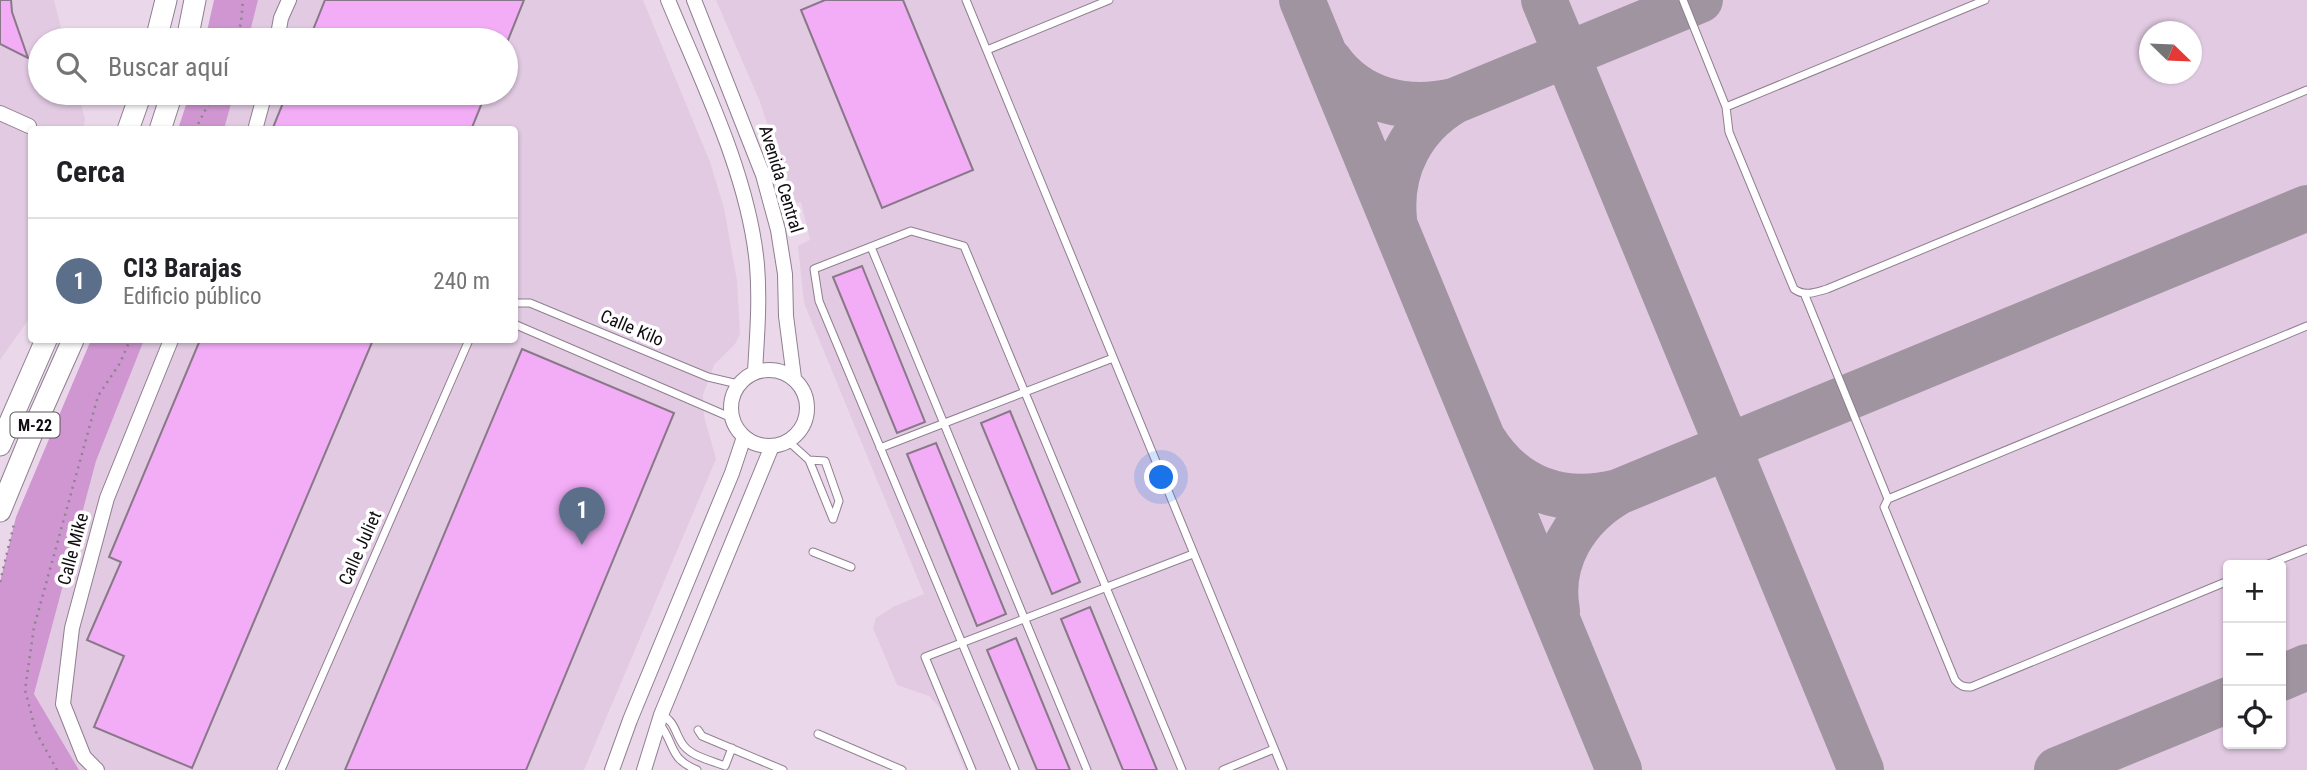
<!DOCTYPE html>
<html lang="es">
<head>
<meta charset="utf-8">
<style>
	body { margin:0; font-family:"Roboto Condensed",sans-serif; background:#f6f6f6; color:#202124 }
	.controls { position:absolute; right:21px; bottom:21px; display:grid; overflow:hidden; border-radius:7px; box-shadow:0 2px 5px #0004 }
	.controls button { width:63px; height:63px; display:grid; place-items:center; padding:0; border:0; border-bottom:2px solid #e0e0e0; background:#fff; color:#202124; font:35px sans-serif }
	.compass { position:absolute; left:2139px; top:21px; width:63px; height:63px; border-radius:50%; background:#fff; box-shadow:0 2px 5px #0004; rotate:113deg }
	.you { position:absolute; left:1162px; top:478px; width:24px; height:24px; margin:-18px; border:5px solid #fff; border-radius:50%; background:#1a73e8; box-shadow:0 0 0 10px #1a73e833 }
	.badge { display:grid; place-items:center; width:46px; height:46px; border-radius:50%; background:#db2777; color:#fff; font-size:23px; font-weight:700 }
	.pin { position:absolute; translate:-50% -58px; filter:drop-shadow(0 2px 4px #0008) }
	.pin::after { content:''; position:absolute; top:37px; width:24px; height:21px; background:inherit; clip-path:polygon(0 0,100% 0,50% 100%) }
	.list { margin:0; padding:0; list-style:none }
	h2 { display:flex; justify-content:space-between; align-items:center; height:91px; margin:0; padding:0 28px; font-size:30px }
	h2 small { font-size:23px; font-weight:400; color:#757577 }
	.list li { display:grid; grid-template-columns:46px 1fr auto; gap:21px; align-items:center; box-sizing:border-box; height:126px; padding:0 28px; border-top:2px solid #e0e0e0 }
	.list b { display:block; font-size:26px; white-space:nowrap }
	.list p { margin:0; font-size:23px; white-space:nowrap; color:#757577 }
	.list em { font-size:23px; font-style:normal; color:#757577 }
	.icon { flex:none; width:38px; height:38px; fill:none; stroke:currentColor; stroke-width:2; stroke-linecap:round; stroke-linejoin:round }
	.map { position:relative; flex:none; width:2307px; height:770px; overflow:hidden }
	.search { position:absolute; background:#fff; box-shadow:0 2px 5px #0004; left:28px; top:28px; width:490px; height:77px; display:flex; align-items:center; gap:18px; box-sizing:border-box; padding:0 24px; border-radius:38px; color:#757577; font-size:26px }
	.panel { position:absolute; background:#fff; box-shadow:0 2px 5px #0004; left:28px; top:126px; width:490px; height:217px; border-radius:7px }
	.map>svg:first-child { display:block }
	.built { fill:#e1cae2; fill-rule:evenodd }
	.green { fill:#cf96d1 }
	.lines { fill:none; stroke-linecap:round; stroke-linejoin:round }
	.taxiway { stroke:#a194a1; stroke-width:46 }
	.building { fill:#f2adf6; stroke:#887888; stroke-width:2 }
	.service-casing { stroke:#8f7f90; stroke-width:9 }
	.minor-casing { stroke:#8f7f90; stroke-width:16 }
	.primary-casing { stroke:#8f7f90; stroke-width:23 }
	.path { stroke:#8e828e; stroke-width:2.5; stroke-dasharray:2 5; stroke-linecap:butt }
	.service { stroke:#fff; stroke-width:7 }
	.minor { stroke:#fff; stroke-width:14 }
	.primary { stroke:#fff; stroke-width:21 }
	.labels { text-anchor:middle; stroke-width:7; stroke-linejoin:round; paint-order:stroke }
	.shield { fill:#fff; stroke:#585558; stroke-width:2 }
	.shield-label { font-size:16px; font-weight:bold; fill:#110c11 }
	.street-label { font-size:18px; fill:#110c11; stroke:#fff }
</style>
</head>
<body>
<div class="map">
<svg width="2307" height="770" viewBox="0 0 2307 770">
	<rect width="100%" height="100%" fill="#ead8ea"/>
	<path class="built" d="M0,0h54l10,40h-24v53h38l7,26 -2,10 -51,1 -1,186 -31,44z
		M258,0h385l67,162 14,46 13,73 3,53 -5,10 -21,21 -11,30 1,21 12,43 -132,311h-505l-45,-76 62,-233 48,-121h370v-210l-290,-1 10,-36h272v-53h-258z
		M716,0h1591v770h-1342l-25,-62 -11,-12 -32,-11 -24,-57 3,-10 17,-11 31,-13 -120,-291 -6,-57 12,-6 -9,-38 -8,1 -33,-101zM2150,32h42v42h-42zM2228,565h53v179h-53z"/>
	<path class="green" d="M214,0h44l-10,40h-43z
		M190,93h44l-10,36h-46z
		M91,340h53l-48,121 -62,233 45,76h-79v-188l16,-65z"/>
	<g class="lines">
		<path class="taxiway" d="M1302,0l317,770
			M1544,0l317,770
			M1329,60c29,41 78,52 125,41
			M1394,219c-5,-50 18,-93 60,-118l246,-101
			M1483,439c31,50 78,67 135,53l689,-284
			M1557,611c-9,-50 18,-94 61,-119
			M2281,678l26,-11
			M2057,770l171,-70"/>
	</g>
	<path class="building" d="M0,0h11l1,12 16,46 -28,-14z
		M325,0h199l-18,45v-5h-197z
		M825,0h78l70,170 -91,38 -81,-198z
		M287,93h199l-15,37h-199z
		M862,266l63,156 -28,11 -64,-156z
		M200,340h173l-181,428 -98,-41 30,-71 -37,-16 34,-78 -12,-5z
		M522,349l152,64 -148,357h-181z
		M1010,411l70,171 -28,12 -71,-171z
		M936,443l70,171 -29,12 -70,-172z
		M1090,607l67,163h-34l-62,-151z
		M1016,638l54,132h-33l-50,-120z"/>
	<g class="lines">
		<g class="service-casing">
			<path id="service" d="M966,0l317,770
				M1683,0l43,107
				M1985,0l-259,107 3,25 65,157c11,8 22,3 33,0l480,-199
				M987,50l122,-50
				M871,247l216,523
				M1804,293l84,206
				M514,303h16l178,74 30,7
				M514,324l218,94
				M788,441l21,19 24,59
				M880,448l233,-90
				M809,460l16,1 14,40 -6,18
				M813,552l38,15
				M2266,565l41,-16
				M2228,581l-257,106c-8,0 -11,-1 -16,-7l-71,-173 4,-8 419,-173
				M662,715c14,7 13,20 22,31 9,11 29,15 41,20l7,-18
				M659,723c17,22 9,35 38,47
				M698,730l4,6 81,34
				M818,734l84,36
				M281,770l188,-430
				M972,770l-47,-113 268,-103
				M1015,770l-196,-469 -5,-32 97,-38 53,15 218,524
				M1223,770l51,-21"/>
		</g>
		<g class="minor-casing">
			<path id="minor" d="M668,0c34,82 81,176 89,265 3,36 0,71 -2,107
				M694,0l69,175 15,55 7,44 1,42 8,62
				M277,40l4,-22 8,-18
				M0,113l29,13
				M255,130l10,-37
				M731 408a38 38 0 1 1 76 0a38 38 0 1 1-76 0Z
				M97,770l-13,-13 -21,-53 9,-76 35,-130 64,-158
				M612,770l18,-50 102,-247 12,-36
				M644,770l17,-55 111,-269"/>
		</g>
		<g class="primary-casing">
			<path id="primary" d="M156,40l10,-40
				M187,40l8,-40
				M128,130l13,-37
				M160,130l12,-37
				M0,445l46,-105
				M0,511l40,-97 33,-74"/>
		</g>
		<path class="path" d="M236,40l5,-17 2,-23
			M195,130l19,-37
			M0,582l14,-58
			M57,770l-21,-38 -11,-42 9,-63 64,-231 22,-33 10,-23"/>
		<use href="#service" class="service"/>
		<use href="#minor" class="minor"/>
		<use href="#primary" class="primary"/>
	</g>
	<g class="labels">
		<rect class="shield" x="10.5" y="412.5" width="49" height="25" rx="5"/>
		<g class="shield-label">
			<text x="35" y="431">M-22</text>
		</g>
		<g class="street-label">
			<text transform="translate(781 179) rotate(73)" y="6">Avenida Central</text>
			<text transform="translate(632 328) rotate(23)" y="6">Calle Kilo</text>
			<text transform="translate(360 548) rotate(-66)" y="6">Calle Juliet</text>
			<text transform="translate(73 549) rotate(-75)" y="6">Calle Mike</text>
		</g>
	</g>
</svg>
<div class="controls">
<button>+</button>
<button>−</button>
<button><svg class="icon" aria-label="locate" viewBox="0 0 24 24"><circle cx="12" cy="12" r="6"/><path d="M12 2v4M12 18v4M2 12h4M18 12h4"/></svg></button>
</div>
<svg class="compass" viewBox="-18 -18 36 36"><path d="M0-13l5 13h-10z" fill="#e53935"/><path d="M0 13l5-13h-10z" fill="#757577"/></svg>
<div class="you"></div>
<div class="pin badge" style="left:582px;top:545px;background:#5c6f8a">1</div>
<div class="search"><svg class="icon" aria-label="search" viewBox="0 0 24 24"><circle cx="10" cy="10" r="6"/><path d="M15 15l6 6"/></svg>Buscar aquí</div>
<section class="panel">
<h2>Cerca<small></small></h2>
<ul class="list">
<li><span class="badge" style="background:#5c6f8a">1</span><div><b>CI3 Barajas</b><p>Edificio público</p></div><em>240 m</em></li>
</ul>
</section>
</div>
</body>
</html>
